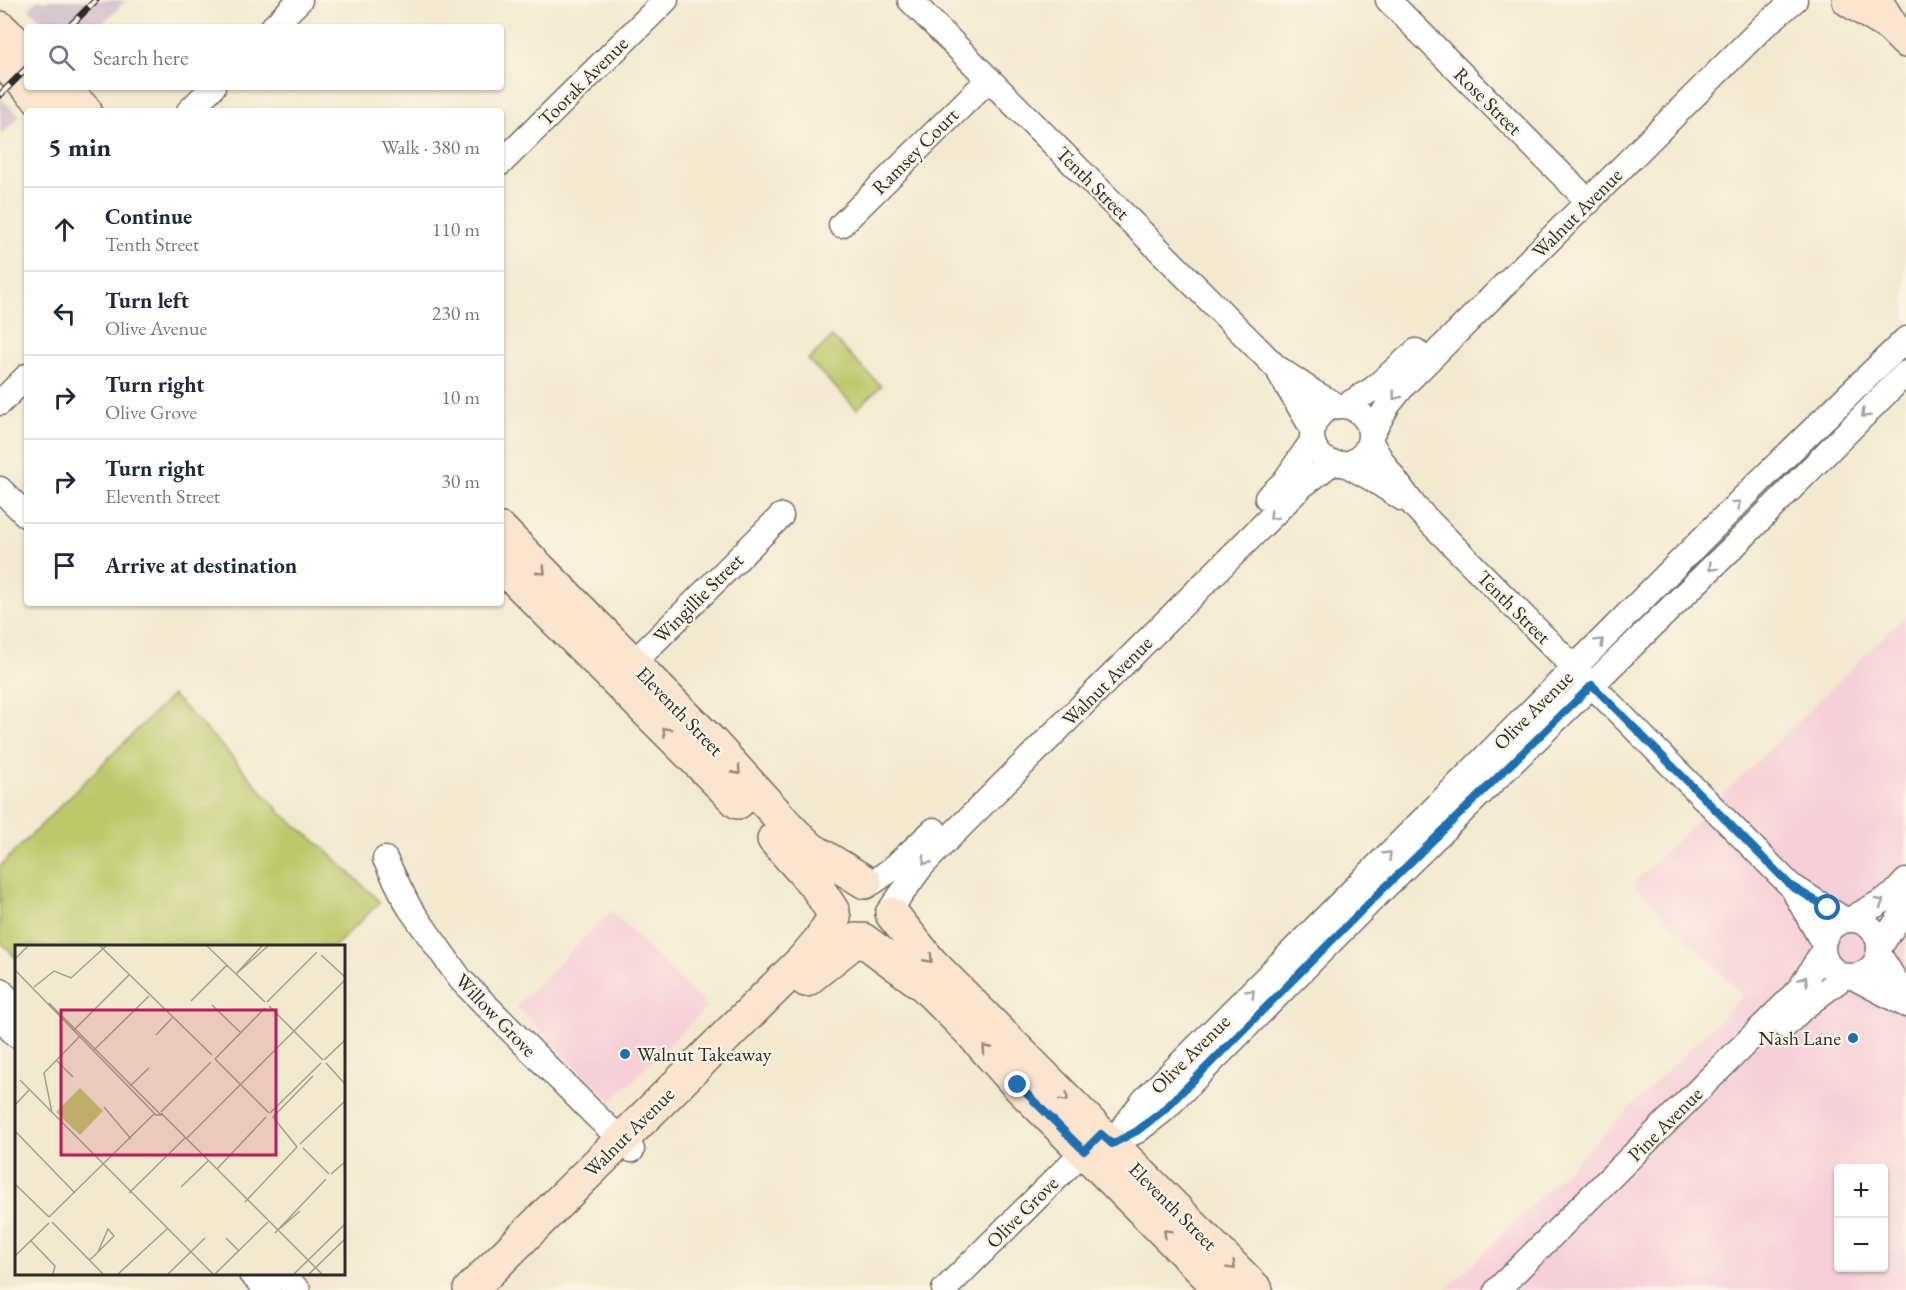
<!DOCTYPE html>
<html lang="en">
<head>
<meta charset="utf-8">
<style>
	body { margin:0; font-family:"EB Garamond",serif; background:#f6f6f7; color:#1f2937 }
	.controls { position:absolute; right:18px; bottom:18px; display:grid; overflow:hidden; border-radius:6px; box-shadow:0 2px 4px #0004 }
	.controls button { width:54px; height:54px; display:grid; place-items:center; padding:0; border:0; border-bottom:2px solid #e0e1e3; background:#fff; color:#1f2937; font:30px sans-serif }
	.stop { position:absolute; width:18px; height:18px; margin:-14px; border:4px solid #1f6fb2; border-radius:50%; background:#fff }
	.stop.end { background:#1f6fb2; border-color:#fff; box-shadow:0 2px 6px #0008 }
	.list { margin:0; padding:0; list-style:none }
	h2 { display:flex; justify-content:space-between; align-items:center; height:78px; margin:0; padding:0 24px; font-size:26px }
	h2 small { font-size:20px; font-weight:400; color:#747a83 }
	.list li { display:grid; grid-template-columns:39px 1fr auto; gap:18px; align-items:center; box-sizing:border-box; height:84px; padding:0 24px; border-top:2px solid #e0e1e3 }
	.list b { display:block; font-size:22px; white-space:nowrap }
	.list p { margin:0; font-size:20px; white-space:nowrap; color:#747a83 }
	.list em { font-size:20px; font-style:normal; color:#747a83 }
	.icon { flex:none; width:33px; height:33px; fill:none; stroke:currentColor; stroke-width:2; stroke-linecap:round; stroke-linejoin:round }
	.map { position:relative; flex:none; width:1906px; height:1290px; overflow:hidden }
	.search { position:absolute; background:#fff; box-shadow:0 2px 4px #0004; left:24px; top:24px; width:480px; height:66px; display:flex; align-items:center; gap:15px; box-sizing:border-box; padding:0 21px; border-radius:6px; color:#747a83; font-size:22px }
	.panel { position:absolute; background:#fff; box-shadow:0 2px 4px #0004; left:24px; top:108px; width:480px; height:498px; border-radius:6px }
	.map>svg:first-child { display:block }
	.built { fill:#f6cfd8; fill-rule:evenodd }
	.industrial { fill:#d1bdca }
	.green { fill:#bcc96b; stroke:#747a4b; stroke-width:1.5 }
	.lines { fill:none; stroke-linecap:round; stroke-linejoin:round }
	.street-casing { stroke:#716e64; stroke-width:27 }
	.secondary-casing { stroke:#716e64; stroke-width:36 }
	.street { stroke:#fff; stroke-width:24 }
	.secondary { stroke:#fbe5cf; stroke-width:33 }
	.rail-casing { stroke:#2b2b2b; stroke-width:7 }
	.rail { stroke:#fcf5e5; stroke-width:4.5; stroke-dasharray:14; stroke-linecap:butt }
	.oneway { stroke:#a0a0a0 }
	.oneway2 { stroke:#93887d }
	.route { stroke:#1f6fb2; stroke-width:8 }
	.poi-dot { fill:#1f6fb2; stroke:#fcf5e5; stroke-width:2 }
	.labels { text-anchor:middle; stroke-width:4.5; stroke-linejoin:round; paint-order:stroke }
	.street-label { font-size:20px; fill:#2b2b2b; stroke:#fcf5e5 }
	.poi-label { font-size:20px; fill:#2b2b2b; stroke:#fcf5e5; text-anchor:end }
	.inset-road { fill:none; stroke:#a39d8d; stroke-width:1.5 }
	.view { fill:#c2185b; fill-opacity:0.15; stroke:#c2185b; stroke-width:3 }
	.inset-edge { fill:none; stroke:#2b2b2b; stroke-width:3 }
</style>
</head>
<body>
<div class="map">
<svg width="1906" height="1290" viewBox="0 0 1906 1290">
	<rect width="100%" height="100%" fill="#fcf5e5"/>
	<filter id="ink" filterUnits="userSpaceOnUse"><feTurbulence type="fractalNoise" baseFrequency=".0167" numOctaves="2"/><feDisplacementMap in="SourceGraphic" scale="12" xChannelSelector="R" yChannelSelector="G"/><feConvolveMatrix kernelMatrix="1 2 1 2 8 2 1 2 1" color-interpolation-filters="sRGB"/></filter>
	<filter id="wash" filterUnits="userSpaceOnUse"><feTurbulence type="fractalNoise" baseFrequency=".008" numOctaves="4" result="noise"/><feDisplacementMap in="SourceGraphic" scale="24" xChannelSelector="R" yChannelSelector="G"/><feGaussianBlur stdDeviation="1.35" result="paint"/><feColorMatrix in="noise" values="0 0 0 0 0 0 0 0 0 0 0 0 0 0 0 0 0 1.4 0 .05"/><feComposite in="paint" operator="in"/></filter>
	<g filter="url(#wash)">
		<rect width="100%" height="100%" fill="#f3e9cf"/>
		<path class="built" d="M1906,614v676h-460l297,-294 -110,-112zM1838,1168h46v100h-46z
			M611,911l96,96 -96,95 -95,-96z"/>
		<path class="industrial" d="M38,0h88l-27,27h-50l-20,-18z
			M0,98l20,18 -20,20z"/>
		<path class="green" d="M832,337l49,49 -24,23 -49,-49z
			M172,695l51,52 58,66 45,37 54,52 -45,44h-319v12l-16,-17v-75z"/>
	</g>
	<g filter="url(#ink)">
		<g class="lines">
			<g class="street-casing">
				<path id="street" d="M910,0l366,367 37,25 25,14
					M1388,0l201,202
					M273,27l27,-27
					M189,111l24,-24
					M501,163l165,-163
					M841,225l148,-146
					M1280,374l32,54
					M0,403l27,-27
					M1312 435a29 29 0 1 1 58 0a29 29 0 1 1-58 0Z
					M1345,406l28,-17 43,-38
					M1371,435l17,-30 18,-22 358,-357 31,-26
					M1370,441l15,25 30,41 376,379 32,57
					M1345,464l27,15 31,20
					M0,489l27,27
					M1267,498l17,-16 28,-41
					M621,675l160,-159
					M385,859l24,48 52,73 137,138 34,32
					M872,883l20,-14 42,-39
					M1793,887l52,33
					M892,907l29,-40 21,-22 360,-359 30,-23
					M1851,919l42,-24 13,-14
					M1823 948a28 28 0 1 1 56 0a28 28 0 1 1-56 0Z
					M1879,948l27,-40
					M1879,954l27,44
					M1851,976l55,29
					M0,990l16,17
					M0,1018l16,17
					M1785,1026l18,-18 42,-32
					M1120,1139l17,-8 27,-21 213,-215 356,-348 173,-174
					M1111,1144l33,-44 613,-616 149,-145
					M251,1274l17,16
					M281,1274l17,16
					M944,1290l151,-150
					M1497,1290l292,-290 12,-13 22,-36"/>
			</g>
			<g class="secondary-casing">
				<path id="secondary" d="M1849,0l42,26
					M1875,0l17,27 14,14
					M0,28l27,25
					M0,59l27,27
					M28,87l23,24
					M61,87l24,24
					M501,530l211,213 82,90 17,16 54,33
					M501,565l237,237
					M774,839l43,48 16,25
					M892,914l39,49 325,327
					M863,940l61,45 45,45 49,55 204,205
					M806,980l50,-40
					M470,1290l334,-331 16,-19 14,-22"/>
			</g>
			<use href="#street" class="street"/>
			<use href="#secondary" class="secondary"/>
			<g class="rail-casing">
				<path id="rail" d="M69,27l27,-27
					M0,95l27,-27"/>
			</g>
			<use href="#rail" class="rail"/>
		</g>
		<defs><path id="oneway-chevron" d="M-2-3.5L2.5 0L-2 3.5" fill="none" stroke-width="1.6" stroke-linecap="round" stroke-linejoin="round" transform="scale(1.5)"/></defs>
		<g class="oneway">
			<use href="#oneway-chevron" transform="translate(1396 396) rotate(128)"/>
			<use href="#oneway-chevron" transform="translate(1865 414) rotate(135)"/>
			<use href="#oneway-chevron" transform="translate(1737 504) rotate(-45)"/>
			<use href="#oneway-chevron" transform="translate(1273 516) rotate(135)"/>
			<use href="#oneway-chevron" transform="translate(1712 567) rotate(136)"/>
			<use href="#oneway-chevron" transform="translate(1600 642) rotate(-45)"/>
			<use href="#oneway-chevron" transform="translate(1388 855) rotate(-45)"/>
			<use href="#oneway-chevron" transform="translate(926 861) rotate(133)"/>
			<use href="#oneway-chevron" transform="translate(1880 902) rotate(-30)"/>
			<use href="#oneway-chevron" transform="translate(1804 980) rotate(-58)"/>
			<use href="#oneway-chevron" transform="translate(1251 993) rotate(-45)"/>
		</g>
		<g class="oneway2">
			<use href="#oneway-chevron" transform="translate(542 571) rotate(45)"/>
			<use href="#oneway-chevron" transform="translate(666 731) rotate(-135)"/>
			<use href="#oneway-chevron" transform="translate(737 771) rotate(48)"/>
			<use href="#oneway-chevron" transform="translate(929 959) rotate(48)"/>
			<use href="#oneway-chevron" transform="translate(986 1049) rotate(-132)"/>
			<use href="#oneway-chevron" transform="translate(1065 1098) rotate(45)"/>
			<use href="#oneway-chevron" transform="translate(1167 1233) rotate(-135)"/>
			<use href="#oneway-chevron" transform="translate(1232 1266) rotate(45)"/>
		</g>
	</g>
	<g class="lines" filter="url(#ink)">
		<path class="route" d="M1018,1085l66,66 17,-17 11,10 25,-13 27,-21 213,-215 215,-210 199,201 37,22"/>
	</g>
	<g class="poi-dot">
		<circle cx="1853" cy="1038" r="6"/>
		<circle cx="625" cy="1054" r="6"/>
	</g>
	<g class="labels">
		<g class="street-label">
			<text transform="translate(583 81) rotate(-45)" y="7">Toorak Avenue</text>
			<text transform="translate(1488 101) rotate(45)" y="7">Rose Street</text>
			<text transform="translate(915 151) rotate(-45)" y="7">Ramsey Court</text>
			<text transform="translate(1093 183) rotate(45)" y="7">Tenth Street</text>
			<text transform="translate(1577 213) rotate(-45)" y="7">Walnut Avenue</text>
			<text transform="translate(698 598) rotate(-45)" y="7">Wingillie Street</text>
			<text transform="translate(1514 607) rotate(45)" y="7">Tenth Street</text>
			<text transform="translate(1107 681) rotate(-45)" y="7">Walnut Avenue</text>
			<text transform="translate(1533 710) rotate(-45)" y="7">Olive Avenue</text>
			<text transform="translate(680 711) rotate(46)" y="7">Eleventh Street</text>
			<text transform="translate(496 1015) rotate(46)" y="7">Willow Grove</text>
			<text transform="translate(1190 1054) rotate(-45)" y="7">Olive Avenue</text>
			<text transform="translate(1665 1124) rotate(-45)" y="7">Pine Avenue</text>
			<text transform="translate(629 1132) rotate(-45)" y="7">Walnut Avenue</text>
			<text transform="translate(1173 1206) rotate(45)" y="7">Eleventh Street</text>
			<text transform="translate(1022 1212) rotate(-45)" y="7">Olive Grove</text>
		</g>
		<g class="poi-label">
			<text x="1841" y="1045">Nash Lane</text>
			<text x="637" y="1061" text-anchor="start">Walnut Takeaway</text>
		</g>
	</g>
	<g transform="translate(15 945)">
		<rect width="330" height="330" fill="#f3e9cf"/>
		<path d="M65,143l23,23 -23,24 -24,-23z" fill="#bcc96b"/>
		<path class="inset-road" d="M85,1l112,109M192,1l58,56M306,10l24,22M0,14l13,-13M0,25l141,145h5l-112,-112M221,29l32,-28M221,29l26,-28M19,42l20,-16 17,7 35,-32M176,56l36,-36M252,57l50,-50M197,60l28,27M254,61l54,54M59,85l55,-55M141,90l16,-17M79,105l55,-54M200,114l54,54M200,114l50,-51M41,115l17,17M309,115l21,-20M311,118l19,21M5,135l193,194M115,141l19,-18M0,160l14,-15M89,162l27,32M146,167l50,-50M37,168l-8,-40 36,-37M146,168l161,161M255,168l51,-50M258,172l40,-41M258,172l24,30M0,186l60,62M171,194l159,-159M285,199l45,-43M288,203l26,26M202,224l49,-52M316,229l14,-12M0,239l34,33M166,242l27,-26M114,248l56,-55M230,257l52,-55M34,272l106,-104M37,277l51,52M262,286l23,-20M260,288l51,-54M211,293l13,13M15,295l25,26 -2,8M0,311l34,-33M74,315l4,-3 21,-21 -6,-7 -10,23M103,329l49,-45M153,329l37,-36M200,329l53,-52M279,329l51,-50M294,329l36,-35"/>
		<path class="view" d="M46,65h215v145h-215z"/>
		<rect width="330" height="330" class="inset-edge"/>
	</g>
</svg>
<div class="controls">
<button>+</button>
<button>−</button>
</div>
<div class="stop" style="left:1828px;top:908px"></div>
<div class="stop end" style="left:1018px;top:1085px"></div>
<div class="search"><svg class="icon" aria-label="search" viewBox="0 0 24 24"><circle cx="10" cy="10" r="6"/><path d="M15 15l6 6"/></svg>Search here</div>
<section class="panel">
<h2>5 min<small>Walk · 380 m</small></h2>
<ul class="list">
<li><svg class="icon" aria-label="ahead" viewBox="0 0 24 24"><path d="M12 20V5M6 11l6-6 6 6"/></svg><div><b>Continue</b><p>Tenth Street</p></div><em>110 m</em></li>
<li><svg class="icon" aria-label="left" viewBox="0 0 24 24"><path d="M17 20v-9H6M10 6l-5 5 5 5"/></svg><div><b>Turn left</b><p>Olive Avenue</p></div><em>230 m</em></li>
<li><svg class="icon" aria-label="right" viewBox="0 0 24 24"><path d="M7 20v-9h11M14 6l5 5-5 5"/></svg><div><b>Turn right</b><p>Olive Grove</p></div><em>10 m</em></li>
<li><svg class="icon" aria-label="right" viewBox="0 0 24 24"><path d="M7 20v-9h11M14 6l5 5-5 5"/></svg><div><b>Turn right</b><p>Eleventh Street</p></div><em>30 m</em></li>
<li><svg class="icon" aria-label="arrive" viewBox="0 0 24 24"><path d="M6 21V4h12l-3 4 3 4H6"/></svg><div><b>Arrive at destination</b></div></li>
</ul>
</section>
</div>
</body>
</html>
